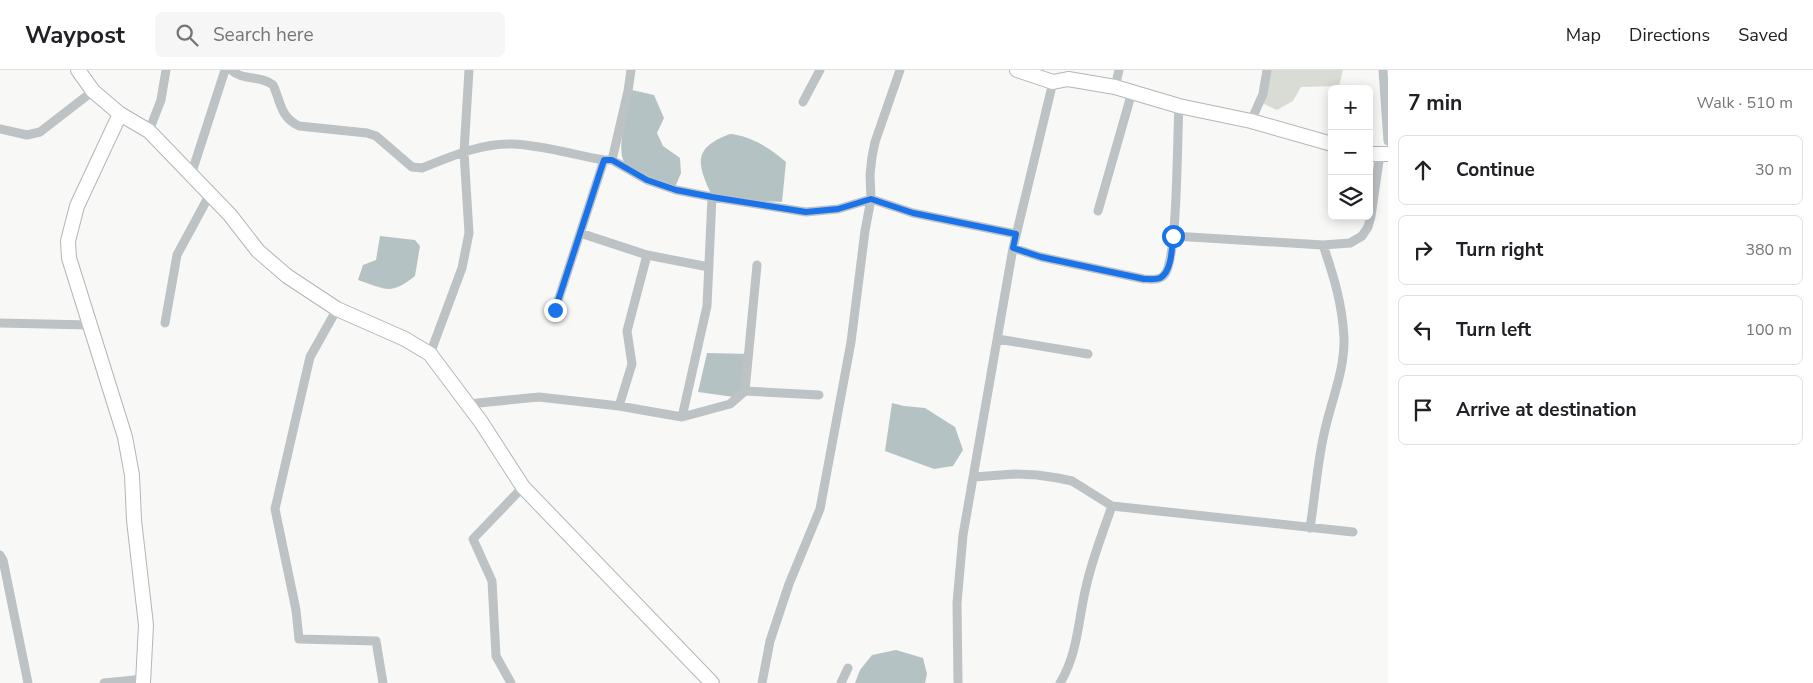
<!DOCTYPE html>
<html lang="en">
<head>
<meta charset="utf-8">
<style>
	body { margin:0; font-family:"Nunito Sans",sans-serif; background:#f6f6f6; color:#202124 }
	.controls { position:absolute; right:15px; top:15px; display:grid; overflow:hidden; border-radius:8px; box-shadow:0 2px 12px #0003 }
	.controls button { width:45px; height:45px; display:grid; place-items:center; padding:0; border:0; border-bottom:1px solid #e0e0e0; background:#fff; color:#202124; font:25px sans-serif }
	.stop { position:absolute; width:15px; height:15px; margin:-11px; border:4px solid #1a73e8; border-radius:50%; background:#fff }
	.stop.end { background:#1a73e8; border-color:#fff; box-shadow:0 1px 5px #0008 }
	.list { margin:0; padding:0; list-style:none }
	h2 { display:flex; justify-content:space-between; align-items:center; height:65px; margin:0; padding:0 20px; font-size:21px }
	h2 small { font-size:16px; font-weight:400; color:#757577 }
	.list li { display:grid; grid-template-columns:32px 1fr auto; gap:15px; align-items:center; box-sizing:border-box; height:70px; margin:0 10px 10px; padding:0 10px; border:1px solid #e0e0e0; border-radius:8px }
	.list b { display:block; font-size:19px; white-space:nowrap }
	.list em { font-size:16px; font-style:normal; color:#757577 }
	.icon { flex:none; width:28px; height:28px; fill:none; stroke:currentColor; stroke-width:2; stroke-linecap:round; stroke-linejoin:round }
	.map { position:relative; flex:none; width:1388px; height:613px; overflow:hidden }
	header { display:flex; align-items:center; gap:30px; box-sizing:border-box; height:70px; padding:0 25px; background:#fff; border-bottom:1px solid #e0e0e0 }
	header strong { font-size:24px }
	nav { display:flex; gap:28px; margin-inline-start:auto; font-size:18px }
	.search { width:350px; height:45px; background:#f6f6f6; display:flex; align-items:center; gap:12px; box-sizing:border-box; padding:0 18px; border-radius:8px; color:#757577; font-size:19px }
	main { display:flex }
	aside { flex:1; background:#fff }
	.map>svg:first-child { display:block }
	.green { fill:#d8dcd5 }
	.water { fill:#b5c2c4 }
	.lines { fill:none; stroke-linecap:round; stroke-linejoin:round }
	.secondary-casing { stroke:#b0b7ba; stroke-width:16 }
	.street { stroke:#bdc2c5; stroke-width:9 }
	.secondary { stroke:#fff; stroke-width:14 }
	.route { stroke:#1a73e8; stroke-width:6 }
</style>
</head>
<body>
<header>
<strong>Waypost</strong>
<div class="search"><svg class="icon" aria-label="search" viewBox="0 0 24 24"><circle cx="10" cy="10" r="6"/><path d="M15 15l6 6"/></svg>Search here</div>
<nav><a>Map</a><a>Directions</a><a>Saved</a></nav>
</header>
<main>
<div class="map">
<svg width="1388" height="613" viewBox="0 0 1388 613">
	<rect width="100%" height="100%" fill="#f8f8f6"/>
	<path class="green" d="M1263,0h80l-4,16 -38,1 -8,14 -16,9 -19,-9z"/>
	<path class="water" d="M632,20l22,5 10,23 -7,15 6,13 17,12 1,15 -6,14c-16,-6 -37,-12 -50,-24 -10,-11 3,-58 7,-73z
		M730,64c21,2 40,14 56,28l-4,40 -20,-1 -50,-5c-15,-32 -20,-48 18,-62z
		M380,166l35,4 5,6 -5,30c-25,20 -29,13 -57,4l5,-15 13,-5z
		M707,283l45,1 -11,44 -43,-6z
		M892,333l12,3 21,2 30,19 8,23 -10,16 -19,3 -49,-18z
		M896,580l27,8 4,16 -2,9h-70l5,-13 12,-15z"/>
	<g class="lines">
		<g class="secondary-casing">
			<path id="secondary" d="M78,0l15,21 27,23 29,17 81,84 28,36 29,25 50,33 68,30 25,15 51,68 42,65 189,196
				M1017,0l36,12 15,-3 47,8 64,19 72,15 81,23
				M120,44l-43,92 -9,35 1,17 56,179 7,38 2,45 12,105 -3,58
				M1369,84h19"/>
		</g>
		<path class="street" d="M231,0c12,11 30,5 42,15 8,17 7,32 26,41l68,7 9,3 36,31 10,1c28,-11 59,-25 90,-24 31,1 62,11 92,16h8l35,20 29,10 36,7 94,15 32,-3 33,-10 42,14 103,21
			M1383,0l5,71
			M1115,17l4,-17
			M803,32l17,-32
			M1251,51l12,-27 4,-24
			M0,59l27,6 13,-3 53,-41
			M149,61l12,-31 5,-30
			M612,90l16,-69 3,-21
			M191,105l34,-105
			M1098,141l34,-119
			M580,163l67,22 62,12
			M1173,166l150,9 27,-2 12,-7 6,-9 3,-11 9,-62
			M1013,178l28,9 103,22c7,0 16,2 21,-5 13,-17 12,-140 14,-168
			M337,239l-27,48 -35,152 21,101 3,29 77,2 7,42
			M555,240l49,-150
			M0,253l90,2
			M165,253l12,-68 33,-61
			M998,269l90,15
			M430,284l32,-86 7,-35 -5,-81 5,-82
			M745,321l12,-126
			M468,334l71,-7 80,9 63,11 48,-13 15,-13 74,4
			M619,336l13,-42 -5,-33 20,-76
			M682,347l25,-111 5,-109
			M974,407l40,-3 23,1 21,3 14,3 40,25 241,26
			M1310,458c5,-31 7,-63 14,-94 7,-33 21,-63 20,-97 -2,-34 -10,-60 -21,-92
			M0,485l3,5 25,123
			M104,613l40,-4
			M511,613l-15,-27 -4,-75 -19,-42 50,-52
			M762,613l8,-42 19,-57 31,-75 31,-167 14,-111 6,-32 -1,-24 2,-18 3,-15 25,-72
			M841,613l7,-15
			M958,613l-1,-80 6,-68 50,-287 40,-166
			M1060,613c19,-31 18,-66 27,-100 6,-26 16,-51 25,-77"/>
		<use href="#secondary" class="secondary"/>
	</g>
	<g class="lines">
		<path class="route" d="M555,240l49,-150h8l35,20 29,10 36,7 94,15 32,-3 33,-10 42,14 103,21 -3,14 28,9 103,22c5,0 11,1 16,-1 12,-6 12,-31 13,-42"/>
	</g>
</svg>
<div class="controls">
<button>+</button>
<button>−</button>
<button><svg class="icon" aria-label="layers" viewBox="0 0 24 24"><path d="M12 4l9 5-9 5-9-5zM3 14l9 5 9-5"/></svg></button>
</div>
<div class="stop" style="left:1173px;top:166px"></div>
<div class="stop end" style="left:555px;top:240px"></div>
</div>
<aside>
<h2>7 min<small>Walk · 510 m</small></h2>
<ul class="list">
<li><svg class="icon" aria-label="ahead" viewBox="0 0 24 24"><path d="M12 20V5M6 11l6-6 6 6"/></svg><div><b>Continue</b></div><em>30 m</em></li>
<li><svg class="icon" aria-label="right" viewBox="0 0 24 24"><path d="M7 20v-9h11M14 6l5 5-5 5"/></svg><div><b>Turn right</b></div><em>380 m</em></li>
<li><svg class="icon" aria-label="left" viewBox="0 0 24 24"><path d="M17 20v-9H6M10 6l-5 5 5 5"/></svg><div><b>Turn left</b></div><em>100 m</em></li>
<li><svg class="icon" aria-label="arrive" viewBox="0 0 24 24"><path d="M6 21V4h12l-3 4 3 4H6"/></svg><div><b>Arrive at destination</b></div></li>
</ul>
</aside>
</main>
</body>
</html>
